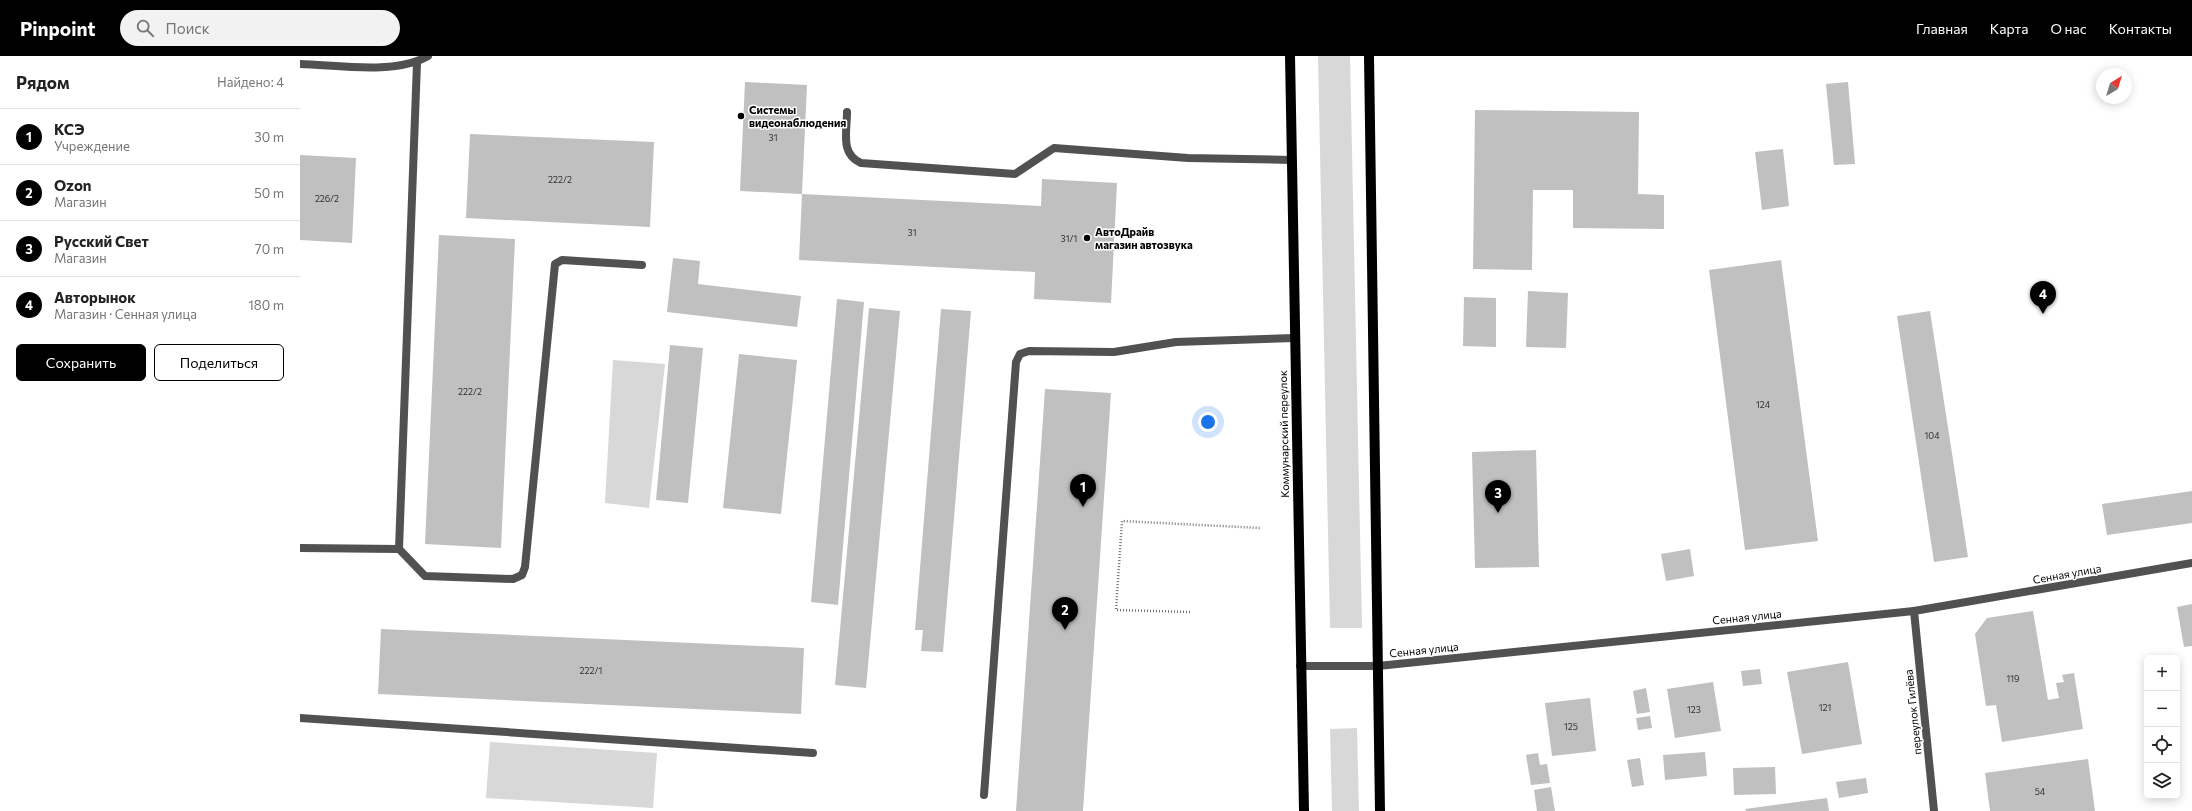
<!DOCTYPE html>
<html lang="ru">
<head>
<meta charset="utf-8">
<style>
	body { margin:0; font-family:Commissioner,sans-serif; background:#f2f2f2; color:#222 }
	.controls { position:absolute; right:12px; bottom:12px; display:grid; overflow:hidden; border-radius:6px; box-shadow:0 2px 10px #0003 }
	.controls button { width:36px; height:36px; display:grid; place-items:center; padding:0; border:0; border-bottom:1px solid #e0e0e0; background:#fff; color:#222; font:20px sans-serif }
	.compass { position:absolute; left:1796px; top:12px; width:36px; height:36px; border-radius:50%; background:#fff; box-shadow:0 2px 10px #0003; rotate:38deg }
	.you { position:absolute; left:908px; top:366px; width:14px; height:14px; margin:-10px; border:3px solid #fff; border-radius:50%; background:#1a73e8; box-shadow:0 0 0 6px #1a73e833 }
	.badge { display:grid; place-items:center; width:26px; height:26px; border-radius:50%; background:#000; color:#fff; font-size:13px; font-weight:700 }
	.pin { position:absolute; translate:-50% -33px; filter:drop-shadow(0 1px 2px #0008) }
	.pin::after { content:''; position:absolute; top:21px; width:14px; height:12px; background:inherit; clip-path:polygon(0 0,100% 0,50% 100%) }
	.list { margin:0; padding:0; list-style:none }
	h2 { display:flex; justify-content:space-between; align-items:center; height:52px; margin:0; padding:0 16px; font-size:17px }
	h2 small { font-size:13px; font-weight:400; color:#767676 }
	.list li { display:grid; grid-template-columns:26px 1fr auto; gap:12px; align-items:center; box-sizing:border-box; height:56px; padding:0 16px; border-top:1px solid #e0e0e0 }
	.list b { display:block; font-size:15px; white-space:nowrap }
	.list p { margin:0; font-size:13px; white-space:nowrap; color:#767676 }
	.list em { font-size:13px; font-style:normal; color:#767676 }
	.actions { display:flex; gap:8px; padding:12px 16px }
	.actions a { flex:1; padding:9px 0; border:1px solid #000; border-radius:6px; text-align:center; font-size:14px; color:#000 }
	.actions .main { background:#000; color:#fff }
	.icon { flex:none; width:22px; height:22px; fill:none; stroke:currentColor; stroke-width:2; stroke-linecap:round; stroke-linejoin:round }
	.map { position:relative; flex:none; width:1892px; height:755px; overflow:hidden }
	header { display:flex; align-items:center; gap:24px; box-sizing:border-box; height:56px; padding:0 20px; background:#000; color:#fff }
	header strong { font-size:19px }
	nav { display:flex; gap:22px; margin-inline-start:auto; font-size:14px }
	.search { width:280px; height:36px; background:#f2f2f2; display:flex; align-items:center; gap:10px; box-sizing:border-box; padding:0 14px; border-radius:22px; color:#767676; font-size:15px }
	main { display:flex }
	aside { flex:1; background:#fff }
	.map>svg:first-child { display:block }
	.green { fill:#d8d8d8 }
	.building { fill:#c0c0c0 }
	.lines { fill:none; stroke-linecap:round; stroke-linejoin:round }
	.path { stroke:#737373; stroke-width:2.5; stroke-dasharray:1 2; stroke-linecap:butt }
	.service { stroke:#515151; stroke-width:8 }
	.minor { stroke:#515151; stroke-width:8 }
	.tertiary { stroke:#515151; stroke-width:8 }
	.primary { stroke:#000; stroke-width:10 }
	.poi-dot { fill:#000; stroke:#fff; stroke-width:1.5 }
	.labels { text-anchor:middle; stroke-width:3; stroke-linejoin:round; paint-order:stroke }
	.number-label { font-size:9px; fill:#303030 }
	.poi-label { font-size:11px; font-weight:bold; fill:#000; stroke:#fff; text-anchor:start }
	.street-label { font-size:11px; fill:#000; stroke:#fff }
</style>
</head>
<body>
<header>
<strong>Pinpoint</strong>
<div class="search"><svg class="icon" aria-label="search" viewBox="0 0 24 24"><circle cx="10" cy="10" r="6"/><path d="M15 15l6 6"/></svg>Поиск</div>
<nav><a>Главная</a><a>Карта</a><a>О нас</a><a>Контакты</a></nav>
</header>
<main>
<aside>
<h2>Рядом<small>Найдено: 4</small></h2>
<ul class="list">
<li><span class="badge">1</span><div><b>КСЭ</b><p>Учреждение</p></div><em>30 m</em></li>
<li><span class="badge">2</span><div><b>Ozon</b><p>Магазин</p></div><em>50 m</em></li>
<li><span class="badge">3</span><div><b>Русский Свет</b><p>Магазин</p></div><em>70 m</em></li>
<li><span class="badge">4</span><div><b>Авторынок</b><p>Магазин · Сенная улица</p></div><em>180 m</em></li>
</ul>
<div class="actions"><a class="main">Сохранить</a><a>Поделиться</a></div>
</aside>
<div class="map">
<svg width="1892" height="755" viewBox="0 0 1892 755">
	<rect width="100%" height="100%" fill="#fff"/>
	<path class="green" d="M1018,0h32l12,572h-32z
		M313,304l52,4 -16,144 -44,-5z
		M1057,672l2,83h-27l-2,-82z
		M190,686l167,11 -4,55 -167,-10z"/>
	<path class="building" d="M445,26l62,3 -5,109 -62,-3z
		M1548,26l7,82 -21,1 -8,-81z
		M1175,54l164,2 -1,82 26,1v34l-91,-1v-38h-40l-1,80 -59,-1z
		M170,78l184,8 -4,85 -184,-9z
		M1483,93l6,57 -27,4 -7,-58z
		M0,99l56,3 -4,85 -52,-3z
		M742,123l75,4 -6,120 -77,-4 1,-27 -236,-12 3,-66 239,12z
		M139,179l76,4 -14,309 -76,-4z
		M373,202l27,3 -2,23 103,12 -4,31 -130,-15z
		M1481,204l37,281 -73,9 -36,-280z
		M1228,235l40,2 -2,55 -40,-1z
		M1164,241l32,1v49l-33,-1z
		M537,243l27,3 -26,303 -27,-3z
		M569,252l31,3 -34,377 -31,-3z
		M641,253l30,2 -28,341 -22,-1 2,-21h-8z
		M1630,255l38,246 -34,5 -37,-246z
		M370,289l33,3 -15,155 -32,-3z
		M439,298l58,6 -16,154 -58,-6z
		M745,333l66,4 -28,418h-67z
		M1236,394l3,117 -64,1 -3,-116z
		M1892,435v32l-85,12 -5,-31z
		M1390,493l4,27 -28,5 -5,-27z
		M1892,548v42l-8,1 -7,-40z
		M1733,555l15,89 11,-2 -3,-15 8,-1 -2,-7 12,-2 9,56 -81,13 -6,-37 -10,1 -11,-72 12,-16z
		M81,573l423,19 -3,66 -423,-20z
		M1548,606l14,82 -60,10 -15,-82z
		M1460,613l2,15 -19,2 -2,-15z
		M1413,626l8,49 -46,7 -8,-49z
		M1346,632l4,24 -13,2 -4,-23z
		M1290,642l6,53 -44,5 -7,-53z
		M1350,660l2,12 -14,2 -2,-12z
		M1405,696l2,24 -42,4 -2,-25z
		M1238,697l2,12 7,-1 3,19 -19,2 -5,-30z
		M1340,702l4,27 -12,2 -5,-27z
		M1788,703l7,52h-105l-5,-38z
		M1475,711l1,27 -42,1 -1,-27z
		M1566,722l2,15 -29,5 -3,-16z
		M1251,731l4,24h-18l-3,-21z
		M1527,742l2,13h-83l-1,-2z"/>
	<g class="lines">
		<path class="path" d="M890,556l-74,-2 6,-89 138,7"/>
		<path class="service" d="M547,56c0,20 -7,42 14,51l154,11 39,-26 134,10 104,2
			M0,492l99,1 18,-486
			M99,493l26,27 88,3 9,-4 3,-8 30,-303 7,-4 80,5
			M0,662l513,35
			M684,739l32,-433 4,-8 9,-3 85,1 62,-10 119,-4"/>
		<path class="minor" d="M0,8c38,1 95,11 128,-8
			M1614,555l20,200"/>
		<path class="tertiary" d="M1000,610h78l536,-55 278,-48"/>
		<path class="primary" d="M990,0l14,755
			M1069,0l11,755"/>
	</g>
	<g class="poi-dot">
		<circle cx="441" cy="60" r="4"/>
		<circle cx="787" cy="182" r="4"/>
	</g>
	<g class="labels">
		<g class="number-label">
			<text x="473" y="85">31</text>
			<text x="260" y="127">222/2</text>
			<text x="27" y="146">226/2</text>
			<text x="612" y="180">31</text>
			<text x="769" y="186">31/1</text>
			<text x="170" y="339">222/2</text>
			<text x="1463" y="352">124</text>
			<text x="1632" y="383">104</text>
			<text x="291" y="618">222/1</text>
			<text x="1713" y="626">119</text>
			<text x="1525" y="655">121</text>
			<text x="1394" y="657">123</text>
			<text x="1271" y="674">125</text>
			<text x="1740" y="739">54</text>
		</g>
		<g class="poi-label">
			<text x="449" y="58">Системы<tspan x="449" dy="13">видеонаблюдения</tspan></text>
			<text x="795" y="180">АвтоДрайв<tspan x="795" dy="13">магазин автозвука</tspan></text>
		</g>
		<g class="street-label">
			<text transform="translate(984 378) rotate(-91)" y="4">Коммунарский переулок</text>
			<text transform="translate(1767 518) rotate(-10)" y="4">Сенная улица</text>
			<text transform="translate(1447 561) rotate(-6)" y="4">Сенная улица</text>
			<text transform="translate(1124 594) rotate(-6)" y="4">Сенная улица</text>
			<text transform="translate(1613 656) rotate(-96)" y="4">переулок Гилёва</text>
		</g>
	</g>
</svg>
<div class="controls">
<button>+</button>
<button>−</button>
<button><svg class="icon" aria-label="locate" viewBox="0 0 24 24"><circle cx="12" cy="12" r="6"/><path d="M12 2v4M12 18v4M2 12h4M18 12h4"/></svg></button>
<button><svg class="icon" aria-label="layers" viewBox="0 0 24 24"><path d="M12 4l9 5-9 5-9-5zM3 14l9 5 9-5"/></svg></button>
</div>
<svg class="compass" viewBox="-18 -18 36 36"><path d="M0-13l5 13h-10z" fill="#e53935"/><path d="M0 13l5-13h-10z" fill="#767676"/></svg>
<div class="you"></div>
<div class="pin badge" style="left:783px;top:451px">1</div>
<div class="pin badge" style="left:765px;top:574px">2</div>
<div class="pin badge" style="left:1198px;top:457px">3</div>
<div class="pin badge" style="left:1743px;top:258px">4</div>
</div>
</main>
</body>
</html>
